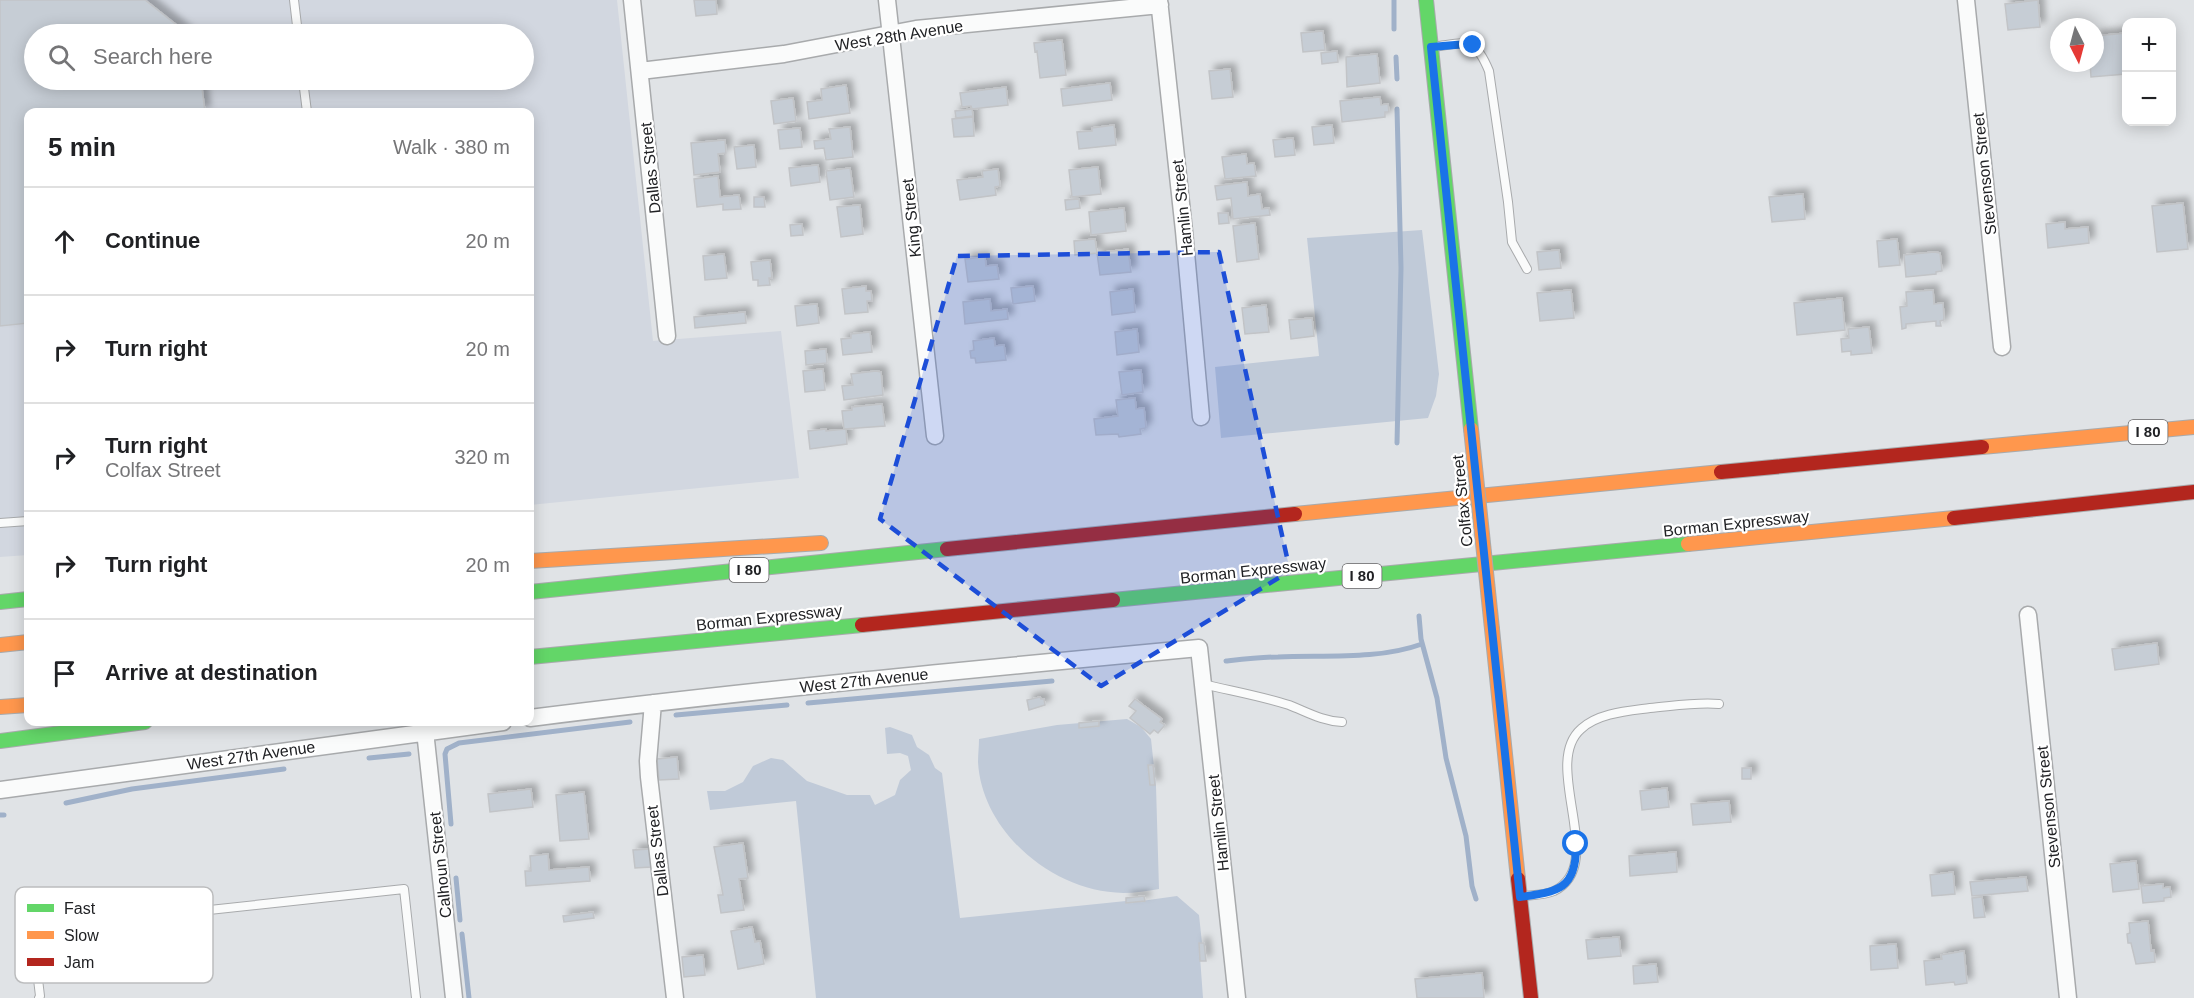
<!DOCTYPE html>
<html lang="en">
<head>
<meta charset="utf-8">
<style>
	body { margin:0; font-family:Arial,sans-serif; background:#f6f6f6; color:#202124 }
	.controls { position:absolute; right:18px; top:18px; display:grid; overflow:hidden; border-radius:12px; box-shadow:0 3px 15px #0003 }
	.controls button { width:54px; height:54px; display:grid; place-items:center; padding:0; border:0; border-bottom:2px solid #e0e0e0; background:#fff; color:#202124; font:30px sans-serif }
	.compass { position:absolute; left:2050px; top:18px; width:54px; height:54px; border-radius:50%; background:#fff; box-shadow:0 3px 15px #0003; rotate:174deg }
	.stop { position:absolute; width:18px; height:18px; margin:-14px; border:4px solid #1a73e8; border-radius:50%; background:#fff }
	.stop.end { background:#1a73e8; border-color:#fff; box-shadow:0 2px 6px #0008 }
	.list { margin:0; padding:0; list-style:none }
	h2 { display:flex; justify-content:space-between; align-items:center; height:78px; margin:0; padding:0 24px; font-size:26px }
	h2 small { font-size:20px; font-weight:400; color:#757577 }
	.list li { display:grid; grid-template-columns:39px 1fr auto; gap:18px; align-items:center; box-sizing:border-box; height:108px; padding:0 24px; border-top:2px solid #e0e0e0 }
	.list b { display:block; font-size:22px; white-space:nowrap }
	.list p { margin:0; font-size:20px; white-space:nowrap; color:#757577 }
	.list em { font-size:20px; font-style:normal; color:#757577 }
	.icon { flex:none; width:33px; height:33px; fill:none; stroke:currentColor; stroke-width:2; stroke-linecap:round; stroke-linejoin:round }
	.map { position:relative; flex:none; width:2194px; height:998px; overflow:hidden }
	.search { position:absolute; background:#fff; box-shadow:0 3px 15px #0003; left:24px; top:24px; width:510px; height:66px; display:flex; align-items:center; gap:15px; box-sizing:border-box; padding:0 21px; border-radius:33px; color:#757577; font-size:22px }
	.panel { position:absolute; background:#fff; box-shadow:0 3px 15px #0003; left:24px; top:108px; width:510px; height:618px; border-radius:12px }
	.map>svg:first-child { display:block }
	.built { fill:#d2d7e0; fill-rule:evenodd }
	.green { fill:#c0cad8 }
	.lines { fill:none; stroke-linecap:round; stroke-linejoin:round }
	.stream { stroke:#a0b1c9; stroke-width:5 }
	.building { fill:#c6cdd5; stroke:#c2c4c7; stroke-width:1.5; filter:url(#shadow) }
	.lane-casing { stroke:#a8aaac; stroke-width:10 }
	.street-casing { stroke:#a8aaac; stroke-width:19 }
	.fast-casing { stroke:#a8aaac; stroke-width:16 }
	.slow-casing { stroke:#a8aaac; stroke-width:16 }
	.jam-casing { stroke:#a8aaac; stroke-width:16 }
	.lane { stroke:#fafbfb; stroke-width:8 }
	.street { stroke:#fafbfb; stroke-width:16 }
	.fast { stroke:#63d668; stroke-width:14 }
	.slow { stroke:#ff974d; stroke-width:14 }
	.jam { stroke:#b3261e; stroke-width:14 }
	.slow-bridge-casing { stroke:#a8aaac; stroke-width:16; stroke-linecap:butt }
	.slow-bridge { stroke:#ff974d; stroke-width:14 }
	.route { stroke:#1a73e8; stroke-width:8 }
	.marked { fill:#1d4ed8; fill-opacity:0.2; stroke:#1d4ed8; stroke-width:4.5; stroke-dasharray:12 8; stroke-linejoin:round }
	.labels { text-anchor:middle; stroke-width:4.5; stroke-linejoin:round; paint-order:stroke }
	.shield { fill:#fff; stroke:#646466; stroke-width:1.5 }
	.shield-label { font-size:15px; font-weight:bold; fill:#212225 }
	.street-label { font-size:16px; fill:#212225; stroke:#fff }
	.key { fill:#fff; stroke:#bcbdbe; stroke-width:1.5 }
	.key-label { font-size:16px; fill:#212225 }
</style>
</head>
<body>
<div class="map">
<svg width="2194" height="998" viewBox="0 0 2194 998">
	<defs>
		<filter id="shadow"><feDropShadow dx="5.5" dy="-5.5" stdDeviation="3" flood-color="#0004"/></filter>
	</defs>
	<rect width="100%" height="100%" fill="#e0e3e6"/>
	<path class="built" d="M0,0h617l36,341 128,-10 18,147 -269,27v-393h-502v443l-28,2zM34,34h490v46h-490z"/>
	<path class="green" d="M1422,230l17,144 -3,22 -8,22 -207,20 -6,-71 104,-11 -12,-118z
		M1127,719l14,8 10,12 5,47 3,103c-12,2 -24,4 -36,4 -69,-1 -141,-60 -145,-131 0,-8 1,-15 1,-23l78,-14z
		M890,727l22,8 5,12 12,8 6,13 7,5 18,145 166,-17 1,2 50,-7 22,19 3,28h-3l4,55h-387l-20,-197 -86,9 -3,-19h18l18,-9 10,-16 18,-8 12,2 24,21 40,14h23l5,10 20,-10 5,-15 11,-10 -3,-14 -8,-3 -13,1 -2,-26z"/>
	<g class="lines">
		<path class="stream" d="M1394,29v-29
			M1396,57l1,22
			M1397,109l4,159 -4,175
			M1419,616l2,23 16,59 9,60 20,78 6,50 4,13
			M1226,661c18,-2 35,-4 52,-4 47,-2 100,3 144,-13
			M808,703l244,-22
			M676,715l111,-10
			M369,758l40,-4
			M66,803l66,-14 152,-20
			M0,815h4
			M451,824l-6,-70 2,-5 12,-6 171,-21
			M456,878l4,42
			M462,934l7,64"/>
	</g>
	<path class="building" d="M0,0h145l43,34h-154v46h167l4,32h-177v219v-8l-28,3z
		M694,0h22l1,14 -21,2z
		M2038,0l2,27 -32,3 -3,-26z
		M1323,31l2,19 -22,2 -2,-19z
		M2126,33v41l-35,3 -1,-14h5v-27z
		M1062,40l4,35 -26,3 -3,-27 -2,1 -1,-9z
		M1337,51l1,11 -16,2 -1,-11z
		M1377,54l3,29 -33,4 -1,-30z
		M1230,69l3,28 -21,2 -3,-28z
		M1110,83l2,17 -49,6 -2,-17z
		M846,85l4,28 -41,6 -2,-17 15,-2 -1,-11z
		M1006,87l2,18 -36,4 -1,-3 -9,1 -2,-14z
		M1380,97l1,8 7,-1 1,8h-4v5l-43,5 -2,-21z
		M793,98l3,23 -22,3 -3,-23z
		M972,109l1,7 -17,2 -1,-7z
		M973,117l1,19 -20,1 -2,-18z
		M1114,125l2,20 -37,4 -2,-17 15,-1v-3z
		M1332,125l2,18 -20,2 -2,-18z
		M850,127l3,30 -27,3 -2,-12 -9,1 -1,-8 17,-2 -2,-10z
		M800,128l2,19 -22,2 -2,-19z
		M1293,138l2,17 -20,2 -2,-17z
		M725,140l1,13 -8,1 2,18 -26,3 -3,-32z
		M754,145l2,22 -19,2 -3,-22z
		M1246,154l1,10 7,-1 2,13 -31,3 -3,-22z
		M818,165l2,17 -29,4 -2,-18z
		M1098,167l3,27 -29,3 -3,-27z
		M850,168l4,29 -24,3 -4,-29z
		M998,169l2,17 -5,1 1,8 -36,5 -3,-20 26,-3 -1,-6z
		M718,176l2,21 19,-2 2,14 -18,1v-6l-26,3 -3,-28z
		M1247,182l1,14 12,-2 2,15 7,-1 1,7 -37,4 -2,-21 -14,2 -2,-14z
		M1803,194l2,25 -33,3 -3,-25z
		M754,197h10l1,10h-11z
		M1079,199l1,9 -14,2 -1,-10z
		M2183,203l5,46 -31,3 -5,-46z
		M860,205l3,29 -22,3 -4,-30z
		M1124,208l2,23 -35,4 -2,-23z
		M1218,213h10l1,10 -10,1z
		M2065,222v7l23,-2 1,16 -41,5 -2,-24z
		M1255,223l4,36 -22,3 -4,-36z
		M802,224l1,11 -12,1 -1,-11z
		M1095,239l2,14 -22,2 -1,-14z
		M1897,239l3,26 -21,2 -2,-26z
		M1128,249l3,23 -31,3 -3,-22z
		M1559,250l2,18 -22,2 -2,-18z
		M1934,252l6,1 2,18 -6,1v2l-30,3 -2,-22z
		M724,254l3,24 -22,2 -2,-24z
		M985,257l1,9 11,-1 2,14 -31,3 -3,-23z
		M770,260l2,18h-3l1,7 -12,1v-6h-5l-2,-18z
		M866,286v5h5l1,10h-5l1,11 -23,2 -3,-25z
		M1033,286l2,15 -22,3 -2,-16z
		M1133,289l2,23 -23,3 -2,-23z
		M1571,290l3,28 -34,3 -3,-28z
		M1933,290l1,14 9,-1 1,17 -4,1 1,5h-5v-5l-30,3v4l-4,1 -2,-22 7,-1 -1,-14z
		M1842,298l3,32 -48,5 -3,-32z
		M990,299l1,12 16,-2 1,10 -43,5 -2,-22z
		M817,304l2,19 -22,3 -2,-20z
		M1266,305l3,27 -24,2 -3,-26z
		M745,312l1,11 -51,5 -1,-11z
		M1312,318l2,18 -23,3 -2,-19z
		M1869,327l3,26 -21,2v-4l-9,1 -1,-13 8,-1 -1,-9z
		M1137,329l2,23 -22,3 -2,-23z
		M870,332l2,20 -29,3 -2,-16 10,-1v-4z
		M994,338l1,8 9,-1 2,15 -30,3 -1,-5h-4l-1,-7 4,-1 -1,-9z
		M826,349l1,14 -21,2 -1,-14z
		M823,369l2,21 -20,2 -2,-21z
		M1141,370l2,22 -21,3 -3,-23z
		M876,371l5,1 2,23 -39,5 -2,-14 11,-1 -2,-11z
		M1135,398l1,11 8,-1 2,20 -6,1 1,5 -22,3 -1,-3 -22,1 -2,-16 24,-3 -2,-16z
		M882,404l3,22 -41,3 -2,-18 10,-1v-3z
		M826,429v2l20,-2 1,15 -37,5 -2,-18z
		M2157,643l2,21 -44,6 -3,-21z
		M1040,697l1,2h3l1,6 -16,5 -2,-10z
		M1135,699l27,20 -2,3 5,3 -7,8 -4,-3 -4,4 -20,-16 6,-7 -7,-5z
		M1099,721v5l-20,2v-5z
		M677,757l2,22 -20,1 -2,-21z
		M1148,765h5l2,20h-5z
		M1742,768h9v11h-9z
		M1667,788l2,19 -27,3 -2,-19z
		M531,789l2,18 -43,5 -2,-18z
		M584,792l5,47 -29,2 -4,-46z
		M1729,801l2,21 -38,3 -2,-21z
		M743,843l5,35 -9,1 5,31 -23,3 -3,-18h5l-9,-48z
		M650,849l1,18 -16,1 -2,-18z
		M1676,852l1,20 -47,4 -1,-20z
		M548,854l1,16 40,-3 1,14 -64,5 -1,-15h6l-1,-15z
		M2136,861l3,28 -26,3 -3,-28z
		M1953,872l2,22 -23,2 -2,-21z
		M2026,877l2,14 -56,5 -2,-14z
		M2163,884v4l7,-1 1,10 -7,1v3l-21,2 -2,-17z
		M1144,896l1,5 -19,2v-5z
		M1982,897l3,20 -11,1 -2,-20z
		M593,912l1,6 -30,4 -1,-6z
		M2148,921l3,30 3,-1 1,12 -19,2 -5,-21h-3l-1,-9 3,-1 -1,-10z
		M752,927l3,15 5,-1 4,23 -26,5 -7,-38z
		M1619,937l2,19 -33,3 -2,-19z
		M1199,943h5l2,18h-6z
		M1896,944l2,24 -27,2 -1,-24z
		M1964,951l3,32 -12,2 -1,-3 -28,3 -2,-24 18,-2 -1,-4z
		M703,955l2,20 -21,2 -2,-20z
		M1656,964l2,18 -24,2 -1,-18z
		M1482,973l2,25h-67l-2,-19z"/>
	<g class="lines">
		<g class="lane-casing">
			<path id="lane" d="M294,0l4,34
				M1432,47c35,-4 42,-12 57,24l19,131 4,40 15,27
				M303,80l4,32
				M0,523l28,-2
				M1203,684c29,7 58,12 86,21 18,7 33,16 53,17
				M1523,896c10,-1 22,-1 31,-5 55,-27 -14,-126 27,-162 17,-16 47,-18 69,-21 23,-2 46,-6 69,-4
				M39,998l1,-2 -8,-67 372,-40 12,109"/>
		</g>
		<g class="street-casing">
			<path id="street" d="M632,0l35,336
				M887,0l48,436
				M1159,0l25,231 17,186
				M1966,0l36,347
				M640,71l144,-17 132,-25 244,-24
				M2028,615l40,383
				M653,703l-5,58 1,16 26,221
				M530,718c222,-28 445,-49 669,-70l38,350
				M425,731l29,267
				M0,790l503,-68"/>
		</g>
		<g class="fast-casing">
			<path id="fast" d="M1426,0l45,429
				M530,592l417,-43
				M1113,600l575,-56
				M0,602l28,-3
				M530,657l332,-32
				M0,741l145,-19"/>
		</g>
		<g class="slow-casing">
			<path id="slow" d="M1982,447l212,-20
				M1295,514l426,-42
				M1688,544l266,-26
				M530,561l291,-18
				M1492,629l26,250
				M0,645l28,-3
				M0,707l28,-2"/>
		</g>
		<g class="jam-casing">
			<path id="jam" d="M1721,472l261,-25
				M1954,518l240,-26
				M947,549l348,-35
				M862,625l251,-25
				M1518,879l13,119"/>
		</g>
		<use href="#lane" class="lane"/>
		<use href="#street" class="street"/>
		<use href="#fast" class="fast"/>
		<use href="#slow" class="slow"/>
		<use href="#jam" class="jam"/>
		<g class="slow-bridge-casing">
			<path id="slow-bridge" d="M1471,429l21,200"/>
		</g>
		<use href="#slow-bridge" class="slow-bridge"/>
	</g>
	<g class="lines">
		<path class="route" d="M1473,45l-6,-1 -36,3 89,850c38,-5 57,-8 56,-53"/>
	</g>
	<path class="marked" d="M1219,252l71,319 -189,115 -221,-167 77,-263z"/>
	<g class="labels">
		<g class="shield">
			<rect x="2128.5" y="420" width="39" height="24" rx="4.5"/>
			<rect x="729.5" y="558" width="39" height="24" rx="4.5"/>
			<rect x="1342.5" y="564" width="39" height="24" rx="4.5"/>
		</g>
		<g class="shield-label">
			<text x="2148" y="437">I 80</text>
			<text x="749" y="575">I 80</text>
			<text x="1362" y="581">I 80</text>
		</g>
		<g class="street-label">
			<text transform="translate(899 35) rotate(-9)" y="6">West 28th Avenue</text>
			<text transform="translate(650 168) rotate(-96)" y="6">Dallas Street</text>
			<text transform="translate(1984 174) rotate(-96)" y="6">Stevenson Street</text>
			<text transform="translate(1182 208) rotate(-96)" y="6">Hamlin Street</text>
			<text transform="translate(911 218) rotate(-96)" y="6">King Street</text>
			<text transform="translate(1462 501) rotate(-96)" y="6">Colfax Street</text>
			<text transform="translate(1736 523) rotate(-6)" y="6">Borman Expressway</text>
			<text transform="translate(1253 570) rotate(-6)" y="6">Borman Expressway</text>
			<text transform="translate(769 617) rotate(-6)" y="6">Borman Expressway</text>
			<text transform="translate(864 680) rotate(-6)" y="6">West 27th Avenue</text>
			<text transform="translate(251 755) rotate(-8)" y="6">West 27th Avenue</text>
			<text transform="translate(2048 807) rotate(-96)" y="6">Stevenson Street</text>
			<text transform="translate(1218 823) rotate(-96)" y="6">Hamlin Street</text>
			<text transform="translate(657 851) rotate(-97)" y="6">Dallas Street</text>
			<text transform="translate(440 865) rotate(-96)" y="6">Calhoun Street</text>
		</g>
	</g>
	<rect x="15" y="887" width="198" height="96" rx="9" class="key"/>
	<rect x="27" y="904" width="27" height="8" fill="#63d668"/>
	<rect x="27" y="931" width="27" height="8" fill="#ff974d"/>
	<rect x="27" y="958" width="27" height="8" fill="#b3261e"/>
	<g class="key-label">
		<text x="64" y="914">Fast</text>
		<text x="64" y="941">Slow</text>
		<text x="64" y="968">Jam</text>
	</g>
</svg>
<div class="controls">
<button>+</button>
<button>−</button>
</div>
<svg class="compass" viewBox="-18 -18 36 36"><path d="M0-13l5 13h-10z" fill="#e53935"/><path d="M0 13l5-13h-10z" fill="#757577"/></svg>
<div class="stop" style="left:1576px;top:844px"></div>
<div class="stop end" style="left:1473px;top:45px"></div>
<div class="search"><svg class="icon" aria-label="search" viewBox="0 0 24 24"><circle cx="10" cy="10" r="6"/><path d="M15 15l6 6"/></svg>Search here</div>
<section class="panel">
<h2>5 min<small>Walk · 380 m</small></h2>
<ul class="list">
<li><svg class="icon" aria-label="ahead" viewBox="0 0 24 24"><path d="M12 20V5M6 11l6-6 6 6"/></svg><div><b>Continue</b></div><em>20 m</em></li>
<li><svg class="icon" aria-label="right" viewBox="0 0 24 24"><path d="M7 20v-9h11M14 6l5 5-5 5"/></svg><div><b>Turn right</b></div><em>20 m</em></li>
<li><svg class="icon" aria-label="right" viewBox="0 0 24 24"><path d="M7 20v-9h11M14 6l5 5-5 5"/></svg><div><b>Turn right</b><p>Colfax Street</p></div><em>320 m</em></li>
<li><svg class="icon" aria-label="right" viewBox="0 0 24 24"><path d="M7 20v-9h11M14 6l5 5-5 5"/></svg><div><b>Turn right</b></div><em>20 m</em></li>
<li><svg class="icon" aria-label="arrive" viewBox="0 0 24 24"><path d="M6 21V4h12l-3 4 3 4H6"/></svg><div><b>Arrive at destination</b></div></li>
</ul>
</section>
</div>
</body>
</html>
